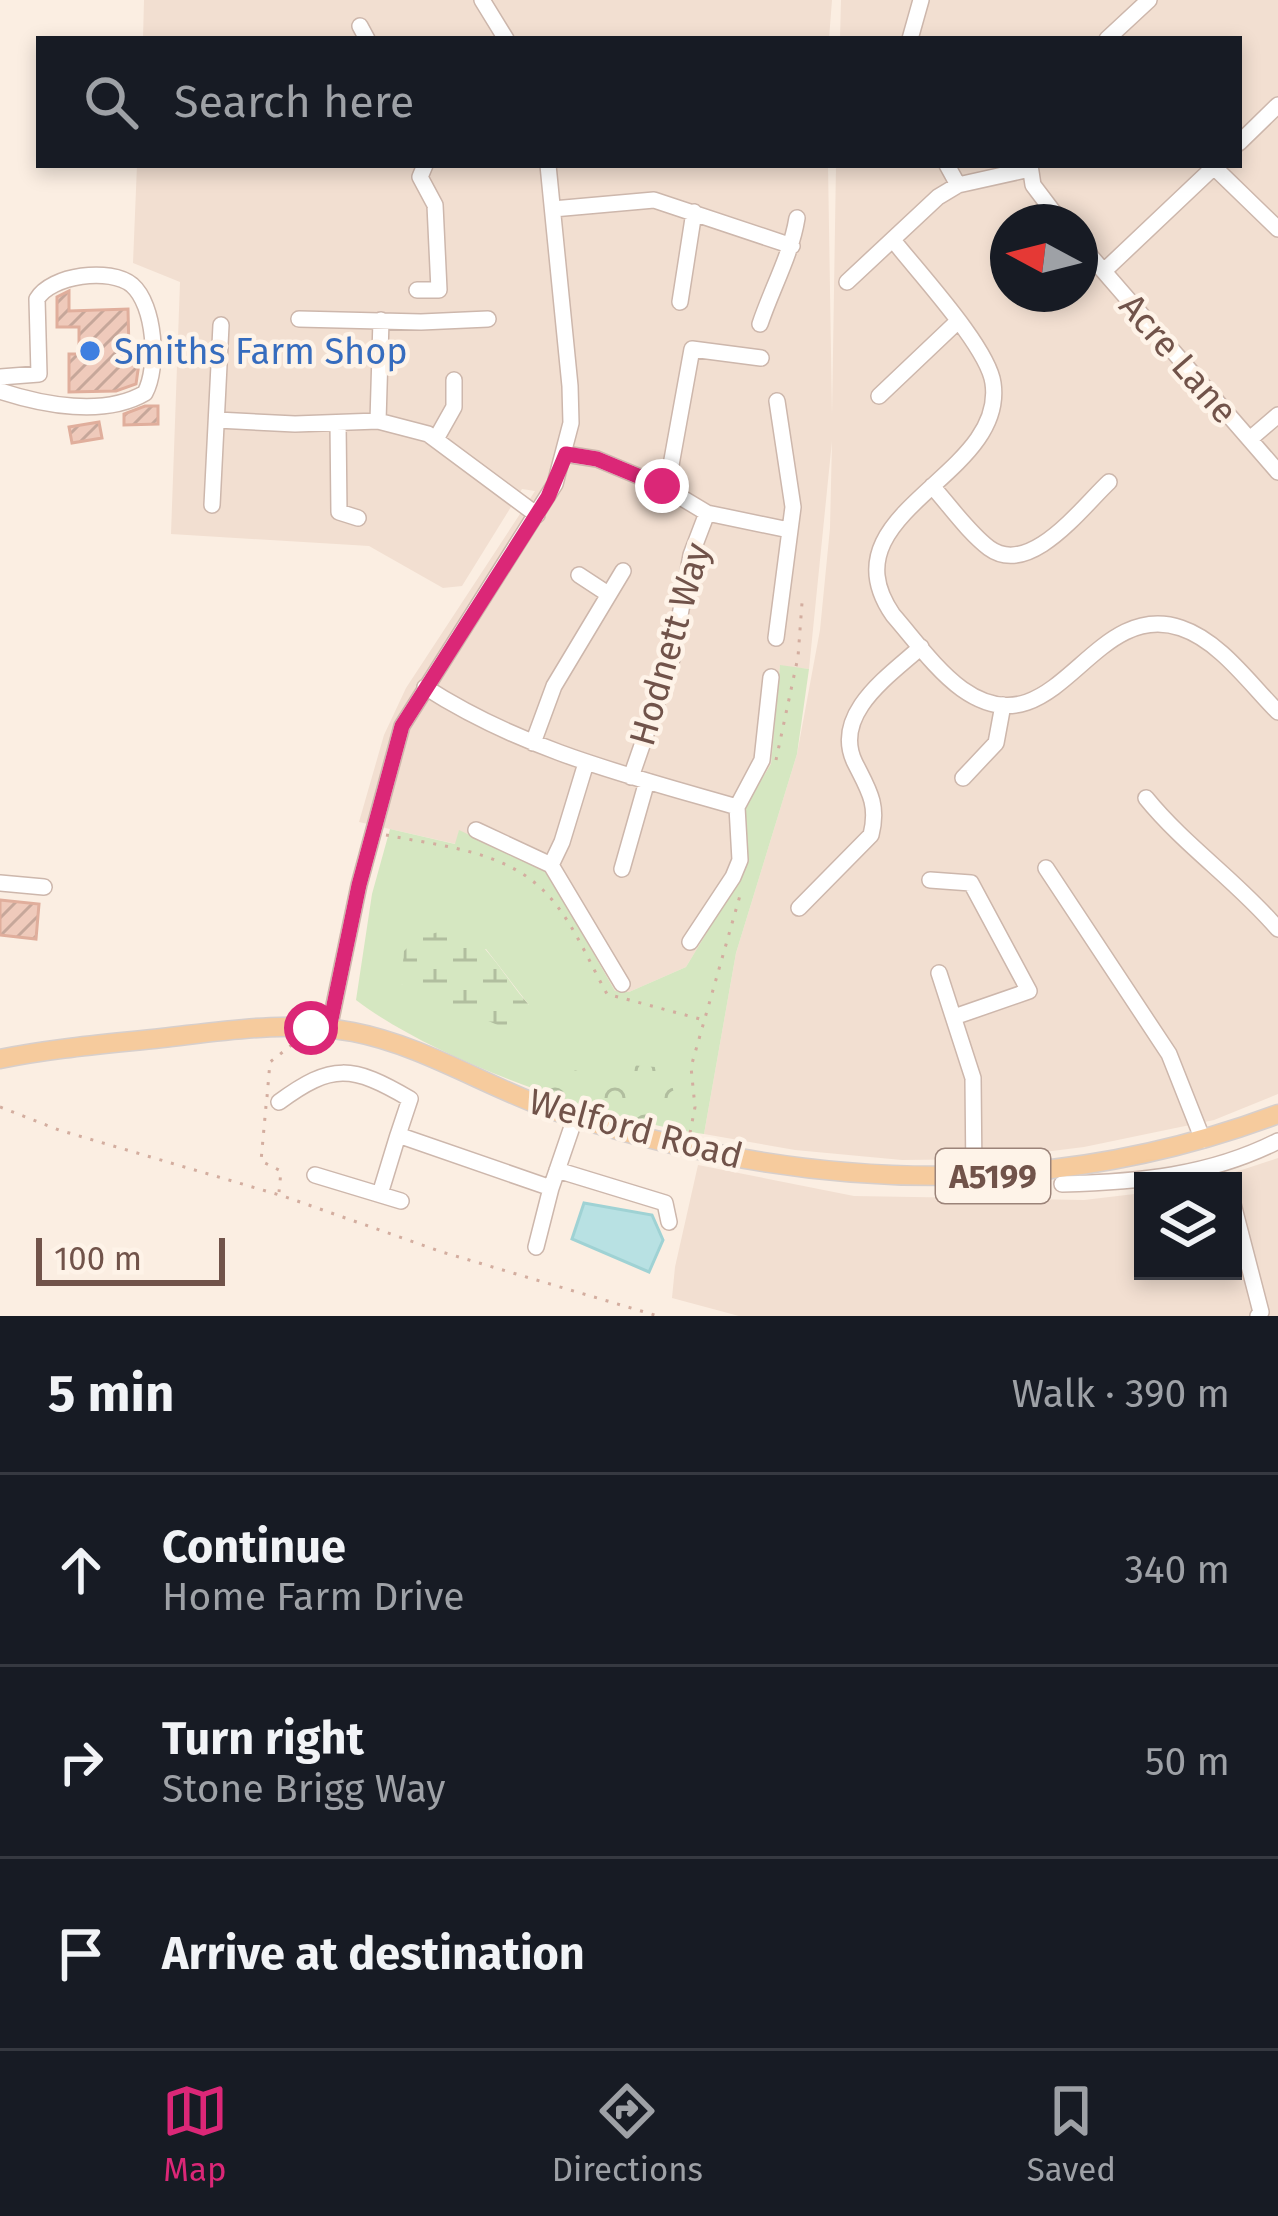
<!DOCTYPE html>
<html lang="en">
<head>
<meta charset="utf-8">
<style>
	body { margin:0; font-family:"Fira Sans",sans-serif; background:#20242c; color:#f1f3f6 }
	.controls { position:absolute; right:36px; bottom:36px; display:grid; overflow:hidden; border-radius:0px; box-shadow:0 6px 18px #0003 }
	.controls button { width:108px; height:108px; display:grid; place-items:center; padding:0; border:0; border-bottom:3px solid #363941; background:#171b24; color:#f1f3f6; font:60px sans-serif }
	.compass { position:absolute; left:990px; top:204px; width:108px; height:108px; border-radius:50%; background:#171b24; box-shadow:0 6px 18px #0003; rotate:277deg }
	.scale { position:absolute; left:36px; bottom:30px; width:189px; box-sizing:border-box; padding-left:12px; border:6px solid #71534a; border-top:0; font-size:33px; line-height:42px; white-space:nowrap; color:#71534a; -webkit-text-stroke:9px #fef3e8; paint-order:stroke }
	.stop { position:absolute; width:36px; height:36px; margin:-27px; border:9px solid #db2777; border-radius:50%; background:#fff }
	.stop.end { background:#db2777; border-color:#fff; box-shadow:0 3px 12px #0008 }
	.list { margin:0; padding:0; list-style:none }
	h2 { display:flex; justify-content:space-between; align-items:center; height:156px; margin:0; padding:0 48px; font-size:51px }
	h2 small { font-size:39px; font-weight:400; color:#9ea1a6 }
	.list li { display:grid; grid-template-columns:78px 1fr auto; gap:36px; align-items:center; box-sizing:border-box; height:192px; padding:0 48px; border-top:3px solid #363941 }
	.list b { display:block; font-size:45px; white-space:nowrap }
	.list p { margin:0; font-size:39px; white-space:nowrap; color:#9ea1a6 }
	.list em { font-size:39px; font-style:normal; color:#9ea1a6 }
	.icon { flex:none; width:66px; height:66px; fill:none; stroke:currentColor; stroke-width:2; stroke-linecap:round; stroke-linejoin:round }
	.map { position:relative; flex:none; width:1278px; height:1316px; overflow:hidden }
	.search { position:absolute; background:#171b24; box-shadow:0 6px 18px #0003; left:36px; right:36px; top:36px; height:132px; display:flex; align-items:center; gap:30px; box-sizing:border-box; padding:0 42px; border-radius:0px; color:#9ea1a6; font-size:45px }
	.sheet { height:732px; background:#171b24 }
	nav { display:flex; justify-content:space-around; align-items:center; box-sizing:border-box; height:168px; border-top:3px solid #363941; background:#171b24; font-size:33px; color:#9ea1a6 }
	nav a { display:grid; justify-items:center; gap:6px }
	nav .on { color:#db2777 }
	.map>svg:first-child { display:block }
	.residential { fill:#f2dfd1; fill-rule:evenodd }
	.green { fill:#d5e7c1; fill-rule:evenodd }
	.forest { fill:url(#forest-crowns) }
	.wetland { fill:url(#wetland-marsh) }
	.water { fill:#b8e1e3; stroke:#9fd2d4; stroke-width:3 }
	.building { fill:url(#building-hatch); stroke:#e0ae9c; stroke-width:3 }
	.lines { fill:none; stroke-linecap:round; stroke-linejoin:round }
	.minor-casing { stroke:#cdb7ac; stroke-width:18 }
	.major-casing { stroke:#d7cfcc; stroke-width:21 }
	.path { stroke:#d3ad9f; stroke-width:3; stroke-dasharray:3 9; stroke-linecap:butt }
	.minor { stroke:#fff; stroke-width:15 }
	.major { stroke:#f6cb9d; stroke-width:18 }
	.route { stroke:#db2777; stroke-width:15 }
	.shop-dot { fill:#3f7fe0; stroke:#fef3e8; stroke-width:4.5 }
	.labels { text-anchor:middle; stroke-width:9; stroke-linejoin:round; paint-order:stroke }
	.shield { fill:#fef3e8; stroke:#9b8379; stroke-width:3 }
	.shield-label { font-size:33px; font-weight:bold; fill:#71534a }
	.shop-label { font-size:36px; fill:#366cbe; stroke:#fef3e8; text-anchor:start }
	.street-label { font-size:36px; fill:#71534a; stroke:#fef3e8 }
</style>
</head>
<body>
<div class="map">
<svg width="1278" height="1316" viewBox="0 0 1278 1316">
	<defs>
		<pattern id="forest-crowns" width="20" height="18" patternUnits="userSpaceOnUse" patternTransform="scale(3)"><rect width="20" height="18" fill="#d5e7c1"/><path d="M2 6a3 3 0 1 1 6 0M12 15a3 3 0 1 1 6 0" fill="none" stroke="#b1be9f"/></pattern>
		<pattern id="wetland-marsh" width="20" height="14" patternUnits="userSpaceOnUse" patternTransform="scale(3)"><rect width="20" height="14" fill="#d5e7c1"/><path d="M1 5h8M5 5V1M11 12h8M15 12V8" fill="none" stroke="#b1be9f"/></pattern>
		<pattern id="building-hatch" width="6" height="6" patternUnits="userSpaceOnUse" patternTransform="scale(3)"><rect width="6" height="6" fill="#efcabb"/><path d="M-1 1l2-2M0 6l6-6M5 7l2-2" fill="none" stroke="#c6a79a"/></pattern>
	</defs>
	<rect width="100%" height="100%" fill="#fbeee2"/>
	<path class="residential" d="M144,0h688l-3,39h-686z
		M841,0h437v1094l-64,26 -130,27 -95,12 -87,1 -107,-10 -91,-16 32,-181 61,-199 23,-124 10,-102 2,-87 -23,228 -29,-3 -9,98 -28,46 3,58 -60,99 -57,25 -14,-1 -68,-119 -88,-41 -3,13 -97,-22 25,-87 22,-47 129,-197 -13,-2 -60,97 -19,2 -74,-42 -198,-12 9,-252 -47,-19 4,-98h691l4,250 4,-250h403v-126h-399zM1008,222h72v72h-72z
		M1278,1158v158h-539l-67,-18 3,-31 23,-102 156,31 230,4 59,-7v78h90v-90h-25z"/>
	<path class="green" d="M780,665l29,4 -12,85 -61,199 -32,181c-98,-13 -270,-74 -348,-134l16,-106 18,-65 65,15 4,-14 88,42 68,119 14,1 57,-25 59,-98 -2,-59 28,-46zM486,949l43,56 -128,-21z"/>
	<path class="forest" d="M629,1065l40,3 12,63 -144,-42 15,-23 62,12z"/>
	<path class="wetland" d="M456,928c33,14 49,51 73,77l-2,16 -27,5 -99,-42 3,-33 14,-14z"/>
	<path class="water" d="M584,1203l68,12 11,25 -14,32 -77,-33z"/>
	<path class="building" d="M69,291v20l59,-2 1,42 12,-1 -5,34 -20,7 -47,1v-38h10v-27h-22v-30z
		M145,406h13v18l-34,1v-11z
		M99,422l3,16 -30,5 -3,-16z
		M0,900l39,4 -3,35 -36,-4z"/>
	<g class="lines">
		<g class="minor-casing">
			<path id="minor" d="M482,0l24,39
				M360,26l7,13
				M910,39l11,-39
				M1107,39l42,-39
				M1239,143l39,-38
				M947,165l11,20
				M1030,165l3,20 28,37
				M1214,167l64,62
				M553,209l101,-9 138,46
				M893,240c25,32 95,107 100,143 14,95 -171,129 -100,232 21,24 43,55 69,74 94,67 128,-92 219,-61 39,13 69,56 97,84
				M1080,244l198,228
				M1104,271l112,-106
				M847,282l91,-85 20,-12 72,-16
				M417,290h22l-4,-85 -15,-28 5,-12
				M680,302l14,-90
				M299,319l122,3 67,-3
				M760,324c12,-36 31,-69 37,-106
				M0,377l39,-3 -2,-75c14,-24 73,-32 95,-14 23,20 27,82 13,108 -41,24 -102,12 -145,-2
				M879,396l78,-74
				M217,420l78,4 83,-3 50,13 109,81
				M378,421l3,-101
				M338,423l1,89 19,6
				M436,439l18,-32v-27
				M1250,439l28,-24
				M565,454l32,5 65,27 45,27 82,17
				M662,486l9,-21 21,-116 69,9
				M932,486c18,20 36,46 57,62 41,30 93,-41 120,-66
				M212,505l9,-180
				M579,575l29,19
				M776,638l17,-131 -16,-106
				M425,687c98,63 201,88 312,120
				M533,743l21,-57 69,-115
				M631,777l41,-118 19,-104 16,-42
				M963,778l33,-35 7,-38
				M1146,798c39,48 91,83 132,131
				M476,830l75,35 71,119
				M551,865l11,-23 24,-79
				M1046,868l123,186 34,86
				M622,869l25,-88
				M930,880l41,3 58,108 -75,26
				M0,883l44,4
				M799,908l72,-73c8,-31 -3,-46 -16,-72 -24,-49 35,-88 66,-116
				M690,942l43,-65 7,-17 -3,-53 25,-47 9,-83
				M939,973l34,105 1,100
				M329,1029l30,-144 43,-159 153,-242 16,-61 -1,-37 -22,-221
				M279,1102c53,-39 73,-37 131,-3l-12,36 153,53 24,-70
				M557,1170l108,33 4,19
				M315,1175l86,26
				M1062,1184c76,-2 147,-8 216,-43
				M380,1194l18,-59
				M1233,1204l28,108 -3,4
				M536,1247l15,-59"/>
		</g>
		<g class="major-casing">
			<path id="major" d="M0,1059c54,-11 107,-15 162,-21 62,-7 128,-18 191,-6 73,14 140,59 211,82 237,76 480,88 714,0"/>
		</g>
		<path class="path" d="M776,760l22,-103 4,-54
			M386,835c54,11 116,15 157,55 28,27 45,70 64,104l97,26
			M267,1097l3,-35 23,-18
			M266,1106l-5,55 20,10 -2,21
			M0,1107l59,23 224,66 159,56 216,64
			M690,1133l5,-26 -4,-40 50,-175"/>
		<use href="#minor" class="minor"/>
		<use href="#major" class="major"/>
	</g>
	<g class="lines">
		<path class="route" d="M311,1028l18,1 30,-144 43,-159 146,-229 18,-43 31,5 65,27"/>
	</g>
	<circle class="shop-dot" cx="90" cy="351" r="12"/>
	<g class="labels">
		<rect class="shield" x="936" y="1149" width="114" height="54" rx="9"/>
		<g class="shield-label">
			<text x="993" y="1188">A5199</text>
		</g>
		<g class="shop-label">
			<text x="114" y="364">Smiths Farm Shop</text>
		</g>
		<g class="street-label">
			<text transform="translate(1179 358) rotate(49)" y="13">Acre Lane</text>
			<text transform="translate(669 644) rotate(-74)" y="13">Hodnett Way</text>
			<text transform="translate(636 1128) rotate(15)" y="13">Welford Road</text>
		</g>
	</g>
</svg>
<div class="controls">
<button><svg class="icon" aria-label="layers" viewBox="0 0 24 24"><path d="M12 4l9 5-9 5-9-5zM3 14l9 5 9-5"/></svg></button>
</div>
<svg class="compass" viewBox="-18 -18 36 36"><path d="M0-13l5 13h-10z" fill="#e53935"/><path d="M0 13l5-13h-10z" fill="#9ea1a6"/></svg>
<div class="scale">100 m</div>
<div class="stop" style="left:311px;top:1028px"></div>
<div class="stop end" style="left:662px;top:486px"></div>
<div class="search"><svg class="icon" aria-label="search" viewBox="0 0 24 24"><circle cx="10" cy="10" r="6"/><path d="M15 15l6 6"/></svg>Search here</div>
</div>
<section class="sheet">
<h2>5 min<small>Walk · 390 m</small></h2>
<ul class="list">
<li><svg class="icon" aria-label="ahead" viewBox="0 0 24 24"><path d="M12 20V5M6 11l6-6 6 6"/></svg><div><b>Continue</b><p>Home Farm Drive</p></div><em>340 m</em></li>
<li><svg class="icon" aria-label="right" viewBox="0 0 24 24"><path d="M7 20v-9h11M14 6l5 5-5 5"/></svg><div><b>Turn right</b><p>Stone Brigg Way</p></div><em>50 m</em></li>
<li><svg class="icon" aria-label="arrive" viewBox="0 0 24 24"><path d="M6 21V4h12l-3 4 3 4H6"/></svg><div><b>Arrive at destination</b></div></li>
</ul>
</section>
<nav>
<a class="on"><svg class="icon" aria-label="map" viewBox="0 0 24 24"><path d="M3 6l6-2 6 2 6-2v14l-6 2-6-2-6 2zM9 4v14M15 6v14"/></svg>Map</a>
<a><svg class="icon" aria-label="directions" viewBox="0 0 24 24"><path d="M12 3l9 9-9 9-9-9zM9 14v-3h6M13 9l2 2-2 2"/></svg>Directions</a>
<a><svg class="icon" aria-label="saved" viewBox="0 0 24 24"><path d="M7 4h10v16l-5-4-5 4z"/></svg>Saved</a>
</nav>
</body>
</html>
